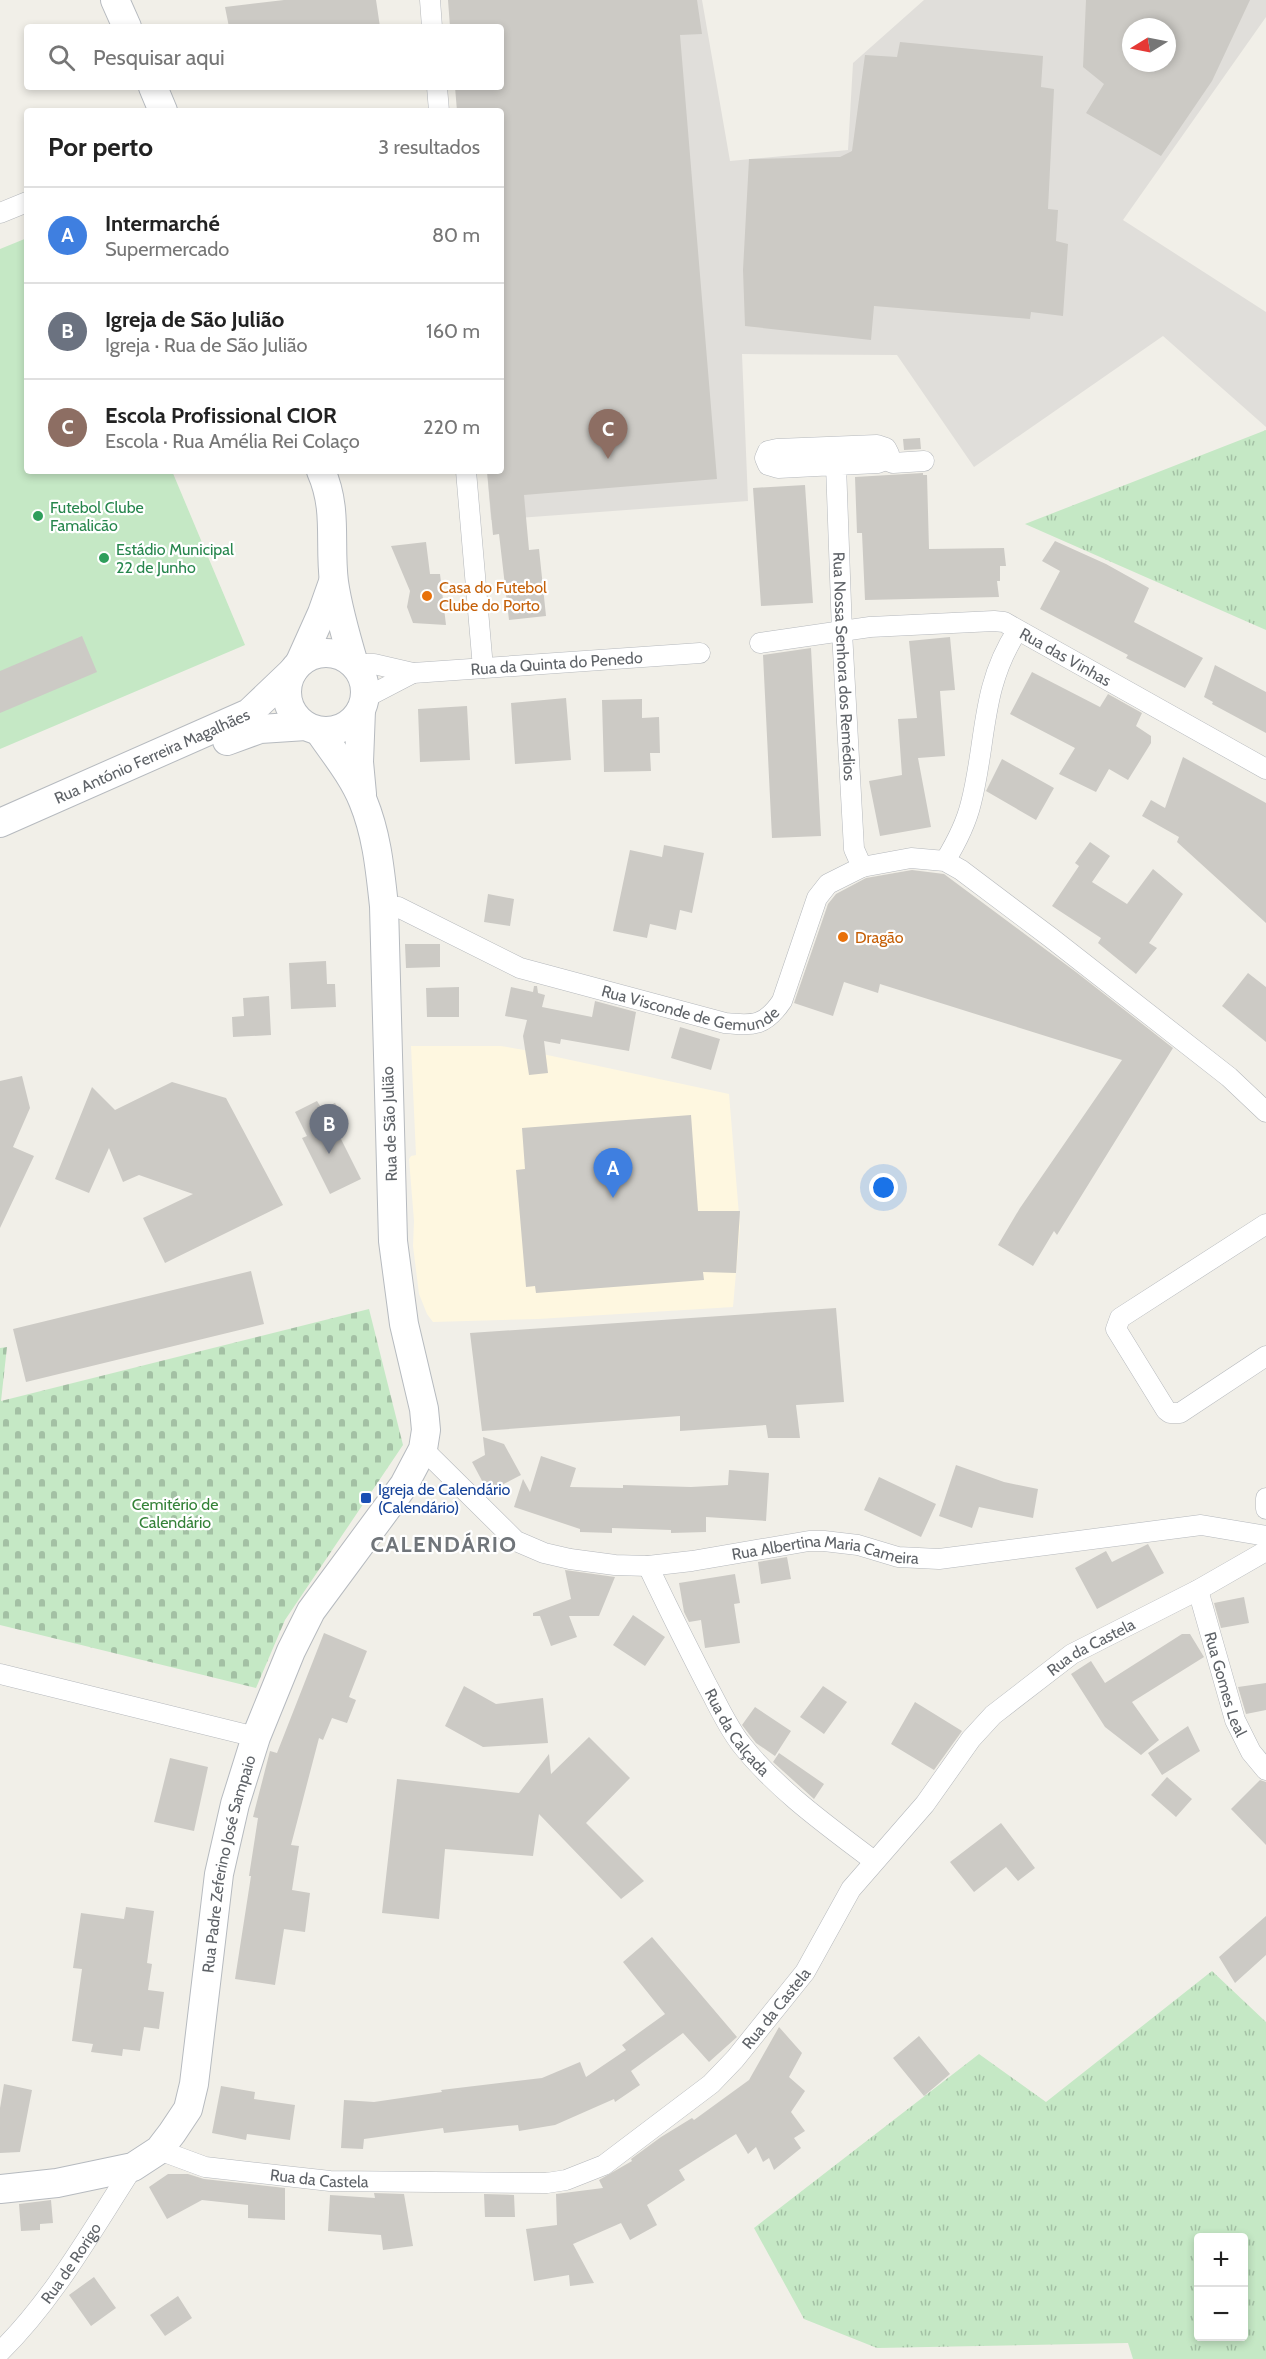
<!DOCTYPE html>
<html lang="pt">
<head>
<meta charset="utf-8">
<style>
	body { margin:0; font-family:Cabin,sans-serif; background:#f2f2f2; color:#222 }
	.controls { position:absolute; right:18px; bottom:18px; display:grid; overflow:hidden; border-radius:6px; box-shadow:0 3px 9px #0003 }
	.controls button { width:54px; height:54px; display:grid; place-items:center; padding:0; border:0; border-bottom:2px solid #e0e0e0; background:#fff; color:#222; font:30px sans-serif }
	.compass { position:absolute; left:1122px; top:18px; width:54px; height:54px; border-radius:50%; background:#fff; box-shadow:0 3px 9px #0003; rotate:260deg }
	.you { position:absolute; left:884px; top:1188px; width:21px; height:21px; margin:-15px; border:4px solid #fff; border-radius:50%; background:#1a73e8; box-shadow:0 0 0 9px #1a73e833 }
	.badge { display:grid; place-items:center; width:39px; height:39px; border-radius:50%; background:#7c3aed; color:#fff; font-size:20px; font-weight:700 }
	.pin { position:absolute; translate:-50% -50px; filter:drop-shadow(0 2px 3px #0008) }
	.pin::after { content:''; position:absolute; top:32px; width:21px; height:18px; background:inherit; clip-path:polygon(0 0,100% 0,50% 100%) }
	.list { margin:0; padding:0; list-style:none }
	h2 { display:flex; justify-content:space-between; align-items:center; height:78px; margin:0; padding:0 24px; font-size:26px }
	h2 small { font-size:20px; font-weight:400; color:#767676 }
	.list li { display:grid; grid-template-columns:39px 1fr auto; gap:18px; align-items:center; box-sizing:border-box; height:96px; padding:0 24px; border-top:2px solid #e0e0e0 }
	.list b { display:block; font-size:22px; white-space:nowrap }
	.list p { margin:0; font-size:20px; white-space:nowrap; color:#767676 }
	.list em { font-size:20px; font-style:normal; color:#767676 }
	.icon { flex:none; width:33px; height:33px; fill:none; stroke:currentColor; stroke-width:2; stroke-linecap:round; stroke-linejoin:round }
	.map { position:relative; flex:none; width:1266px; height:2359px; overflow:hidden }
	.search { position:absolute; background:#fff; box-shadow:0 3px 9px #0003; left:24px; top:24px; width:480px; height:66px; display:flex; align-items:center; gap:15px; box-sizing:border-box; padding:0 21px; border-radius:6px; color:#767676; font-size:22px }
	.panel { position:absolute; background:#fff; box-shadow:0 3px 9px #0003; left:24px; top:108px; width:480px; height:366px; border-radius:6px }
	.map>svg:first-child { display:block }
	.commercial { fill:#fef7e0 }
	.industrial { fill:#e0deda; fill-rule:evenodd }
	.grass { fill:url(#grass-tufts); fill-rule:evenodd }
	.cemetery { fill:url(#cemetery-stones) }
	.garden { fill:#c5e8c5 }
	.building { fill:#cccac5; fill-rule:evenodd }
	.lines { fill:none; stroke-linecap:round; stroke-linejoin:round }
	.street-casing { stroke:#b5b8bc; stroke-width:21 }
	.secondary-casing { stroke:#b6babf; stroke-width:30 }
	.street { stroke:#fff; stroke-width:20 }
	.secondary { stroke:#fff; stroke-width:28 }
	.leisure-dot { fill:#2e9e5b; stroke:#fff; stroke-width:2 }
	.food-dot { fill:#e8710a; stroke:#fff; stroke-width:2 }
	.transit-dot { fill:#1a4fb4; stroke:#fff; stroke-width:2 }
	.labels { text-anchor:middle; stroke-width:4.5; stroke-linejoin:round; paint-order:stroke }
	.leisure-label { font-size:16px; fill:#27864d; stroke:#fff; text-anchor:start }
	.food-label { font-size:16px; fill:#c56008; stroke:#fff; text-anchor:start }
	.street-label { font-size:16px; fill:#5f6368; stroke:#fff }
	.transit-label { font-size:16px; fill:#164399; stroke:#fff; text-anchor:start }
	.park-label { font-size:16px; fill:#348238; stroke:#fff }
	.district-label { font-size:22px; font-weight:bold; letter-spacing:1.5px; fill:#70757a; stroke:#fff }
</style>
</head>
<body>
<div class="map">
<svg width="1266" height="2359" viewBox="0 0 1266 2359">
	<defs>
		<pattern id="grass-tufts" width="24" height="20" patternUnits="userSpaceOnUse" patternTransform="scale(1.5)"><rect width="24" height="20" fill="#c5e8c5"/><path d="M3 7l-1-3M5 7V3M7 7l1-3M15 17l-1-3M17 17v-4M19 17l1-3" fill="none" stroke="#a3c0a4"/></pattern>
		<pattern id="cemetery-stones" width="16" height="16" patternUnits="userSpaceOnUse" patternTransform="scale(1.5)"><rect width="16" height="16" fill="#c5e8c5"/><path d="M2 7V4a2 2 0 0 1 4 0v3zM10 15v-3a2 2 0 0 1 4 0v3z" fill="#a3c0a4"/></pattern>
	</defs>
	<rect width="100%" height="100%" fill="#f1efe8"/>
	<path class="commercial" d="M411,1046h90l23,4 205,44 11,133 -7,80 -195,12 -105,3 -6,-8 -8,-20 -6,-48 1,-25 -5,-62 2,-3 5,-1z"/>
	<path class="industrial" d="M448,0h254l28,161 118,-11 5,-87 71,-63h342v17l-143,203 143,92v115l-103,-91 -189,131 -77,-112 -155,-1 6,147 -257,19 -4,-49h14v-444zM1131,27h36v36h-36z"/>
	<path class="grass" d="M1266,430v200l-241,-106z
		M1212,1971l54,51v337h-133l-5,-16 -251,5 -73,-29 -50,-91 225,-174 67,48zM1198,2238h46v98h-46z"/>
	<path class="cemetery" d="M369,1309l34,136 -118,175 -29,68 -256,-63v-277l7,-1 -6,54z"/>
	<path class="garden" d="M27,238v233h145l73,174 -245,104v-500z"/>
	<path class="building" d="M284,0h92l4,27h-151l-4,-20z
		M448,0h249l5,34 -22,1 37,444 -193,16 5,55 10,-1 7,67 -37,4 -10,-86 -6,1 -6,-64h14v-360h-44l-2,-24h46v-60h-51z
		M1086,0h164l-38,81 -51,75 -75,-43 18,-29 -21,-17zM1131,27h36v36h-36z
		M900,42l143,14 -2,31 13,2 -6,120 10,1 -2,31 12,3 -5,72 -32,-4 -1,7 -156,-13 -3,34 -126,-14 -2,-56 6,-111 91,-2 12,-6 13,-96 32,2z
		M920,438l1,11 -17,1 -1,-11z
		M923,473v2h4l2,74 75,-1 2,18h-6v15h-3l2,16 -134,3 -3,-67h-5l-2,-56z
		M805,485l8,118 -52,3 -8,-118z
		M1055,541l51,23 43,24 -15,34 69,36 -18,30 -59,-30 2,-3 -88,-46 20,-38 -18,-10z
		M426,542l4,32h10l6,51 -33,-2 -6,-16 3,-16 -19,-45z
		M82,636l15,36 -97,41v-42z
		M950,637l5,53 -15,1 5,65 -27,2 13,69 -51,9 -11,-55 33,-6 -4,-56 19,-1 -8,-77z
		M811,648l10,188 -49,2 -9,-183z
		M1215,665l51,27v41l-54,-29 1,-2 -9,-5z
		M1032,672l68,35 8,-13 34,19 -6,13 15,10v7l-23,37 -19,-11 -13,23 -37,-18 16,-26 -65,-34z
		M566,698l5,62 -56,4 -4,-61z
		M642,699v19l17,-1 1,36h-10l1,18 -47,1 -2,-72z
		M467,706l3,54 -50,2 -2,-53z
		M1183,757l83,46v120l-89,-81 2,-5 -37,-21 9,-16 14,8z
		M1002,759l52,29 -18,32 -50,-29z
		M1090,842l20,14 -18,26 35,22 26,-35 30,25 -34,49 8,5 -21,26 -38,-31 3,-5 -49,-32 27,-40 -4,-3z
		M664,845l40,8 -12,60 -12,-3 -4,20 -26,-6 -3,14 -34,-7 17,-81 32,7z
		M912,870l32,4 132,98 97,76 -116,187 -3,-4 -21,35 -35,-21 22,-37 102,-148 -242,-76 -2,9 -34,-11 -11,34 -39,-13 34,-99 8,-10 30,-16z
		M488,894l26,5 -4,27 -26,-4z
		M405,944h35v23l-34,1z
		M326,961l1,23h8l1,23 -45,2 -2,-46z
		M1248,973l18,14v55l-44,-36z
		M534,986h3l1,7 7,2 -3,12 50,10 3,-16 41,11 -7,39 -68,-12 -1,5 -16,-3 4,32 -19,2 -6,-39 4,-16 -22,-4 6,-29 22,5z
		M459,987v30h-32l-1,-29z
		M269,996l2,39 -38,2 -1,-20 12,-1 -1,-18z
		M680,1027l40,12 -9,31 -40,-12z
		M22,1076l8,32 -17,39 21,9 -34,72v-147z
		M172,1082l54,16 57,107 -118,58 -22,-45 50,-24 -54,-19 -16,7 -14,-34 -20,45 -34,-14 37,-92 23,23z
		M317,1101l5,8 13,-6 13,25 -10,5 23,46 -31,15 -28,-56 5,-2 -12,-24z
		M691,1115l7,96h42l-4,62 -33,-1 1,8 -168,13 -1,-7 -9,1 -10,-117 9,-1 -3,-41z
		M251,1271l13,53 -238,58 -13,-53z
		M836,1308l8,94 -48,3 4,33h-32l-2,-13 -86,6v-15l-198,15 -12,-98z
		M483,1437l21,7 17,31 -33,17 -16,-30 13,-7z
		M541,1456l35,12 -6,19 53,1v-3l68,2 37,-2 1,-15 40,3 -3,48 -60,-4v15l-35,1v-3l-59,-2v5l-32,-1v-3l-66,-22 9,-28 7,13z
		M956,1465l48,17 34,7 -5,29 -54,-11 -7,21 -33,-12z
		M879,1477l57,27 -15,33 -57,-27z
		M1148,1544l16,29 -67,36 -22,-41 31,-17 6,11z
		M787,1557l4,22 -30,5 -3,-22z
		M565,1570l50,7 -16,39h-30l8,21 -26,9 -11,-30h-7v-3l38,-14z
		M735,1574l5,29 -6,1 6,39 -35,5 -4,-28 -12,2 -5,-10 -5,-29z
		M1244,1597l5,26 -28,5 -7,-25z
		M633,1615l32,22 -20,29 -32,-21z
		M324,1633l43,18 -18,46 7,3 -9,23 -15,-5 -9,22 -4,-2 -28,107 8,1 -7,44 18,3 -5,39 -21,-3 -9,56 -40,-6 16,-103h-2l9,-58 -5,-1 17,-66 7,2z
		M1182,1634h8l14,23 -72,45 27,38 -18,15 -36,-28 -34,-53 20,-13 14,22z
		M1266,1683v27l-20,4 -8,-27z
		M464,1686l32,18 47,-6 5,45 -65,4 -38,-21z
		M823,1686l24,16 -23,32 -24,-17z
		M915,1702l47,29 -28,39 -43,-26z
		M755,1707l36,24 -16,25 -19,-13 -14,-18z
		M1188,1726l12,25 -38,24 -14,-22z
		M589,1737l41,41 -44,45 58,58 -23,18 -82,-85 -6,42 -88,-7 -6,70 -57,-6 15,-134 122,14 30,-39 2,20z
		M779,1753l45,31 -10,15 -41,-37z
		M170,1758l38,9 -14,64 -40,-9z
		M1167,1777l25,22 -16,18 -25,-22z
		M1260,1780l6,2v63l-35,-36z
		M1001,1823l34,45 -17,13 -12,-14 -32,25 -24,-30z
		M126,1907l28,4 -7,52 5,1 -4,26 16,2 -5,37 -15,-2 -4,24 -17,-2 -1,7 -31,-4 2,-8 -21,-3 10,-72 -9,-1 8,-55 43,6z
		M1266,1916v39l-31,28 -16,-26z
		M652,1937l85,100 -28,25 -26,-29 -52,38 9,14 -25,17 -1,-3 -59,26 -36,6 -1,-6 -74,8 -1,-5 -79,11 -1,10 -22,-1 3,-48 30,2 68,-10 -1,-2 101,-12 38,-16 6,15 40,-27 -4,-5 43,-31 -42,-52z
		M779,2027l23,26 -13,24 16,14 -14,21 14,19 -11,7 7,10 -27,22 -5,-12 -6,4 -7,-15 -8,7 -12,-20 -57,36 6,10 -38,25 10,20 -27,15 -9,-17 -48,21 21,39 -24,3 -1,-11 -35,6 -8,-52 31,-4 -1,-31 47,-6 -4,-8 33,-19 -1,-2 30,-22 31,-19 2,2 55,-40z
		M919,2036l31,38 -26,22 -31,-38z
		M4,2084l28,6 -12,62 -20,1v-45z
		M221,2086l34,6 -1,7 41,6 -5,35 -43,-6 -1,6 -34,-7z
		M168,2174h20l16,5 81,9v32l-37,-2v-13l-46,-5 -35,19 -18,-32z
		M374,2193l30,1 9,52 -30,4 -2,-15 -53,-4 2,-36 45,3z
		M484,2194l30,1 1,22h-30z
		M51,2200l2,23 -13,1v6l-19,1 -2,-27z
		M94,2277l22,31 -25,18 -22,-31z
		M178,2296l14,22 -27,18 -15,-21z"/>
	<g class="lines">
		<g class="street-casing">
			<g id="street">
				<path d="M430,0l2,27"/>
				<path d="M437,87l2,24"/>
				<path d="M0,213l27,-11"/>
				<path d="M886,460l7,3 31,-2"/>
				<path id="s1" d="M836,465l42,-2 8,-3 3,-6 -3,-6 -9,-3 -100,4 -9,2 -3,7 3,7 10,3 58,-3 6,167 12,217 8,18"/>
				<path d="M466,471l17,197"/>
				<path id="s2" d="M760,643l110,-16 124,-6 10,1 262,147"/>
				<path id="s3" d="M354,664h20l39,9 287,-20"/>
				<path d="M365,698l48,-25"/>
				<path d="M945,861c11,-18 21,-37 26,-58 16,-62 9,-115 46,-172"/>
				<path id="s4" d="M384,906l14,1 122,61 205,55c29,3 40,3 57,-22l35,-103 11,-14 34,-17 49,-9 34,3 16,9 89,67 179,140 37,35"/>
				<path d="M1266,1224l-146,94 -4,11 50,81 4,3h10l86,-57"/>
				<path id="s5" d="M423,1449l93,92 28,12 26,6 45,6 33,1 44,-5 117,-20h15l34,4 40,12 41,2 262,-34 65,11"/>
				<path d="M1266,1498v11"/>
				<path id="s6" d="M648,1566c19,40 39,80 59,119 11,20 20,41 34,59 36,46 87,82 133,117"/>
				<path id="s7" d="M1198,1590l37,130 16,32 15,18"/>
				<path d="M0,1674l256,63"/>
				<path id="s8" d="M159,2150l46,17 125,14 217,2 19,-3 38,-15 107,-81 24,-25 70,-87 46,-83 74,-85 46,-65 22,-24 79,-61 126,-64 68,-39"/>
				<path id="s9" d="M0,2352c54,-53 92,-122 133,-185"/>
			</g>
		</g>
		<g class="secondary-casing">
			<g id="secondary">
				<path d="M115,0l12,27"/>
				<path d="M153,87l10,24"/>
				<path d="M321,471c17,38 8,72 13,111 4,28 12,55 20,82"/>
				<circle cx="326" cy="692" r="39"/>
				<path d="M300,662l22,-49 11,-31"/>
				<path d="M361,710l-2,52 3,32"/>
				<path d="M227,741l33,-12 46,-3"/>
				<path id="s10" d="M0,823l249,-110 44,-42"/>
				<path id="s11" d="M0,2189l57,-6 76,-16 26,-17 13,-17 16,-24 6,-25 25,-210 16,-70 21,-67 35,-86 20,-40 93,-126 19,-36 3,-19 -2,-21 -20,-85 -11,-83 -9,-335c-4,-36 -7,-71 -21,-105 -10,-25 -29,-48 -44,-70"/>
			</g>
		</g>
		<use href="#street" class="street"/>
		<use href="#secondary" class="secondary"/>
	</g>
	<g class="leisure-dot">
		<circle cx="38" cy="516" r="6"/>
		<circle cx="104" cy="558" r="6"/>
	</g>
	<g class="food-dot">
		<circle cx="427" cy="596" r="6"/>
		<circle cx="843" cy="937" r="6"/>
	</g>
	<rect class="transit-dot" x="360" y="1492" width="12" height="12" rx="3"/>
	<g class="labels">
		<g class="leisure-label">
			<text x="50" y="513">Futebol Clube<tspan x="50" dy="18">Famalicão</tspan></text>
			<text x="116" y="555">Estádio Municipal<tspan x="116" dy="18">22 de Junho</tspan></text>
		</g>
		<g class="food-label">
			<text x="439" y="593">Casa do Futebol<tspan x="439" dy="18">Clube do Porto</tspan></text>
			<text x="855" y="943">Dragão</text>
		</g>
		<g class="street-label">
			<text dy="6" stroke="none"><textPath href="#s2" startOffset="316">Rua das Vinhas</textPath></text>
			<text dy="6" stroke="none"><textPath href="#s3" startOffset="204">Rua da Quinta do Penedo</textPath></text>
			<text dy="6" stroke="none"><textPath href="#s1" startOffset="468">Rua Nossa Senhora dos Remédios</textPath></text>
			<text dy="6" stroke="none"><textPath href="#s10" startOffset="166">Rua António Ferreira Magalhães</textPath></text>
			<text dy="6" stroke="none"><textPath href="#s4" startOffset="327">Rua Visconde de Gemunde</textPath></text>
			<text transform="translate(389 1124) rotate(-92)" y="6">Rua de São Julião</text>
			<text dy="6" stroke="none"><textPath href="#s5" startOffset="446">Rua Albertina Maria Cameira</textPath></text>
			<text dy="6" stroke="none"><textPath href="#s8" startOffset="1172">Rua da Castela</textPath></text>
			<text dy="6" stroke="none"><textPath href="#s7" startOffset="98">Rua Gomes Leal</textPath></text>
			<text dy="6" stroke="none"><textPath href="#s6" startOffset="189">Rua da Calçada</textPath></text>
			<text dy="6" stroke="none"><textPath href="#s11" startOffset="465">Rua Padre Zeferino José Sampaio</textPath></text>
			<text dy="6" stroke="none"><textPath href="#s8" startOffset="686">Rua da Castela</textPath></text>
			<text dy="6" stroke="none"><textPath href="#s8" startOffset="164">Rua da Castela</textPath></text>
			<text dy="6" stroke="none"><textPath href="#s9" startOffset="114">Rua de Rorigo</textPath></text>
		</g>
		<g class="transit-label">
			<text x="378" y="1495">Igreja de Calendário<tspan x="378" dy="18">(Calendário)</tspan></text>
		</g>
		<g class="park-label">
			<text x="175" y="1510">Cemitério de<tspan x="175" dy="18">Calendário</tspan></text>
		</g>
		<g class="district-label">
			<text x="444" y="1552">CALENDÁRIO</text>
		</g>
	</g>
</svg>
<div class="controls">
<button>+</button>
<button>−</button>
</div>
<svg class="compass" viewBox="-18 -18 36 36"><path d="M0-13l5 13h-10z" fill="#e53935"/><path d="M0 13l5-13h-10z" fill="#767676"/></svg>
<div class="you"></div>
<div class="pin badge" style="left:613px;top:1198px;background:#3f7fe0">A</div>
<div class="pin badge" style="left:329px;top:1154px;background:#6b7280">B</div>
<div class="pin badge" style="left:608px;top:459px;background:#8d6e63">C</div>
<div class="search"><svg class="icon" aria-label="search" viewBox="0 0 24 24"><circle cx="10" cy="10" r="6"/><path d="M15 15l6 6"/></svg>Pesquisar aqui</div>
<section class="panel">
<h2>Por perto<small>3 resultados</small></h2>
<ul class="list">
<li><span class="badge" style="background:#3f7fe0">A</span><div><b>Intermarché</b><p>Supermercado</p></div><em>80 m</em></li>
<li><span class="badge" style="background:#6b7280">B</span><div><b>Igreja de São Julião</b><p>Igreja · Rua de São Julião</p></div><em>160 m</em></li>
<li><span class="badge" style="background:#8d6e63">C</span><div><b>Escola Profissional CIOR</b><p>Escola · Rua Amélia Rei Colaço</p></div><em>220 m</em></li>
</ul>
</section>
</div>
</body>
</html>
